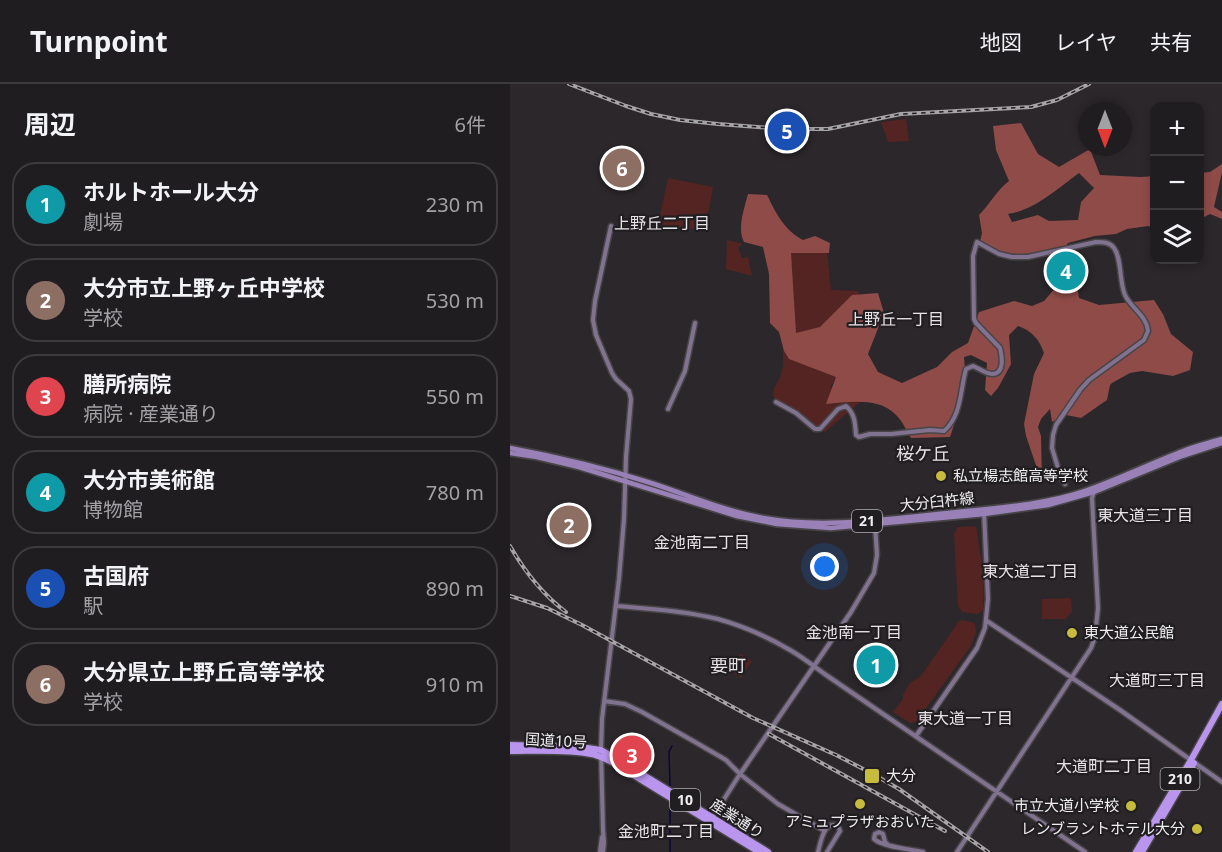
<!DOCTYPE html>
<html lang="ja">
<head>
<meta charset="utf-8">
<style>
	body { margin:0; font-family:"Noto Sans","Noto Sans JP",sans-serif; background:#282629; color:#f1f3f6 }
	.controls { position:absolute; right:18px; top:18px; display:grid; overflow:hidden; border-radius:12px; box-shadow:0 3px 9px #0003 }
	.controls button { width:54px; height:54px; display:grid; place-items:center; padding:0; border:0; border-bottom:2px solid #3d3b3e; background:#201d20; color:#f1f3f6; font:30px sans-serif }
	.compass { position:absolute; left:568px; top:18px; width:54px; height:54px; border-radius:50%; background:#201d20; box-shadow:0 3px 9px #0003; rotate:180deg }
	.you { position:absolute; left:315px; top:483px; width:21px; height:21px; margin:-15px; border:4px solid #fff; border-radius:50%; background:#1a73e8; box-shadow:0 0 0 9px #1a73e833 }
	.badge { display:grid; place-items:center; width:39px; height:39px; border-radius:50%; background:#bca0f2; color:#fff; font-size:20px; font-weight:700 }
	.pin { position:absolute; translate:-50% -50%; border:3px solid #fff; box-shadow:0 2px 6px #0006 }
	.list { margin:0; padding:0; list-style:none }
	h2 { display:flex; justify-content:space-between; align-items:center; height:78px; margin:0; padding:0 24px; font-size:26px }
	h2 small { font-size:20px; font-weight:400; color:#a2a2a5 }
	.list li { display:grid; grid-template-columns:39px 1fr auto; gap:18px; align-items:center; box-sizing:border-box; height:84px; margin:0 12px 12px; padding:0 12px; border:2px solid #3d3b3e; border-radius:24px }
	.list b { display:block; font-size:22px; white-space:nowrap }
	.list p { margin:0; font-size:20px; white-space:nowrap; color:#a2a2a5 }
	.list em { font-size:20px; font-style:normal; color:#a2a2a5 }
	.icon { flex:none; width:33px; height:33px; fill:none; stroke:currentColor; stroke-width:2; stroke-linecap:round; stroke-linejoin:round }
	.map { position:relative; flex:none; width:712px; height:768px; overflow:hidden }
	header { display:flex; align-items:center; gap:36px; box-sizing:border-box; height:84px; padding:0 30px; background:#201d20; border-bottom:2px solid #3d3b3e }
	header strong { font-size:28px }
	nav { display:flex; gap:33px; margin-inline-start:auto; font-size:21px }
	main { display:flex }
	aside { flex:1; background:#201d20 }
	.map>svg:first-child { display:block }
	.green { fill:#542422 }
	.forest { fill:#8e4b48; fill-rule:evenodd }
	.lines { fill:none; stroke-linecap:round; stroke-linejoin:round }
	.stream { stroke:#0a0638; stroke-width:1.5 }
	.secondary-casing { stroke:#484548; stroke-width:7 }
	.primary-casing { stroke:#484548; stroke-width:8 }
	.highway-casing { stroke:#484548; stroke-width:9 }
	.secondary { stroke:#817390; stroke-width:4 }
	.primary { stroke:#9981b8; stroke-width:4.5 }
	.highway { stroke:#ba95ee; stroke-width:6 }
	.rail-casing { stroke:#a7a4a7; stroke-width:4 }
	.rail { stroke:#211e21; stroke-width:1.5; stroke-dasharray:4.5; stroke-linecap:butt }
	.poi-dot { fill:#c6bb3c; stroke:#211e21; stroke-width:2 }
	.labels { text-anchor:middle; stroke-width:4.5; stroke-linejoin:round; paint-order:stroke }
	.shield { fill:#211e21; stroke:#b1afb1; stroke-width:1.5 }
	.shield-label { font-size:14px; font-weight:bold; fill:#efedef }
	.poi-label { font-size:15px; fill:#efedef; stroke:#211e21; text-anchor:start }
	.street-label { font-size:15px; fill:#efedef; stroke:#211e21 }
	.neighbourhood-label { font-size:16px; fill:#e7e2e6; stroke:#211e21 }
	.quarter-label { font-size:18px; fill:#e7e2e6; stroke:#211e21 }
</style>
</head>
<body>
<header>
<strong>Turnpoint</strong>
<nav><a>地図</a><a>レイヤ</a><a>共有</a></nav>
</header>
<main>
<aside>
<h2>周辺<small>6件</small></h2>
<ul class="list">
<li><span class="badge" style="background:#0f9aa8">1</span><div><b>ホルトホール大分</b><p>劇場</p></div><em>230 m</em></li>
<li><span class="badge" style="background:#8d6e63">2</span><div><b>大分市立上野ヶ丘中学校</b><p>学校</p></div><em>530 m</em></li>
<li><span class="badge" style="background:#e0444e">3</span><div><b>膳所病院</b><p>病院 · 産業通り</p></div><em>550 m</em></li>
<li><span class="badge" style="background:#0f9aa8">4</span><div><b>大分市美術館</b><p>博物館</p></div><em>780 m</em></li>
<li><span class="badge" style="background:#1a4fb4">5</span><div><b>古国府</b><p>駅</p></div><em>890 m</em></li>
<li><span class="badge" style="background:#8d6e63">6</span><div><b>大分県立上野丘高等学校</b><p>学校</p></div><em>910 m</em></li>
</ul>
</aside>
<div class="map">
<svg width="712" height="768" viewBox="0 0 712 768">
	<rect width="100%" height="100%" fill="#2b272b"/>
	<path class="green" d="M396,35l3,22 -21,1 -7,-20z
		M158,94l45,9 -4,23 -9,14 -5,4 -7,2 -30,-6z
		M217,156l13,3 2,2 -4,2 4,11 6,-1 4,19 -26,-7z
		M265,165l52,1 4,40 27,1 11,36 -39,60 30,15 -35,30 -52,-35 1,-9 6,-10 3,-12v-26z
		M464,442l2,1c2,6 2,13 3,19 4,21 5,43 4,64l-5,4 -16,-2 -4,-6 -4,-72 4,-7z
		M561,514l1,13 -6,8h-24v-20z
		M453,536l12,3 1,9 -5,14 -55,76 -6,1 -17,-11 10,-13v-4l7,-12 11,-7 38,-55z
		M231,570l11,7 -11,17 -10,-7 6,-9 2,1 3,-5 -3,-2z"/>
	<path class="forest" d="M511,39l17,31 21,13 31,-18 10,26 41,2 13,-1v52l-6,-2 -21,3 -11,5 -21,2 -27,7 -3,4c-20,4 -43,13 -63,7 -8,-3 -15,-8 -22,-12l2,-9 -3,-18c11,-11 18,-25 30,-34l-13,-31 -3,-24zM569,89l15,15 -13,14 -3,18 -29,1 -11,-6 -26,7 -4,-8c27,-4 49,-25 71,-41z
		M712,80v8l-8,35 8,5v7l-12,-5 -10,5v-46l10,-1z
		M238,110l19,1c9,18 17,35 36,45l12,-4 15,7 -1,10h-38l5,80 24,-6 32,-32 26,-2 6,20 -16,41 10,18 24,11 35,-16 15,-15 16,-9 11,-31 35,-11 18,5 12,-5 19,-22 13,1 3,18 20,7 55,-5 9,14 8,20 22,18 -3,18 -17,6 -31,-5 -12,2 -18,10 -2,2 -3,15 -26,18 -15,-3 -14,7 -2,-13 -9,10 -3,8 3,9 1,47 -16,-47 -2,-12 10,-50 10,-21c-5,-14 -12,-22 -26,-27l-9,9 2,29 -13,24 -7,8 -6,-6 2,-27 -16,-8 -7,2 2,24 -5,23 -11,33 -39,1c-5,-8 -9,-18 -16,-24 -17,-17 -47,-12 -69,-10l10,-27 -47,-18 -5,-8 -5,-19 -9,-9 -1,-49 -6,-27 -19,-5c-7,-13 0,-33 4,-48z"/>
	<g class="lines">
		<path class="stream" d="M160,702l-1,-34 3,-6
			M160,719v49"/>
		<g class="secondary-casing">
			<path id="secondary" d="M266,318l20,11 19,16h5l18,-20 8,-3c9,8 9,17 10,29l3,2 11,-3h21l39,-4 14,1c18,-16 16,-41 22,-62l7,-3c5,2 13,8 19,8 13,0 10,-18 8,-26l-24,-25 -2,-4 -1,-63 4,-14 22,12 13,3h16l68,-15c7,0 14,0 18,6 8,11 5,33 11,47 6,13 22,21 23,36l-4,9 -55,40 -9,10 -24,35 -3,10 -1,13 9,30 4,6
				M158,325l17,-38 10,-48
				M107,522c34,3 68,5 101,13 25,7 50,18 72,31 14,8 26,18 39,27l256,175
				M477,537l133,89 102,72
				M94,617l21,3 17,8 53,30 31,18 14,14 38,30 47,27
				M406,652l61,-88 8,-20 3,-29 -4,-87
				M202,734l28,-44 111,-162 23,-39 3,-18 -2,-31
				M378,761l-3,-3 -2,-8 -4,-2 -4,2 -1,5c9,8 36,10 49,13
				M90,768l2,-15
				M93,768l1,-10 -1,-12 -2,-80 1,-31 17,-140 5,-60 2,-62 5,-58 -2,-8 -13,-12 -4,-6 -16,-38 -3,-15 2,-19 16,-75
				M308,768c3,-11 6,-32 20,-26l2,5 -13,21
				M447,768l134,-204 4,-11 3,-29 -6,-110 2,-6"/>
		</g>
		<g class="primary-casing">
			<path id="primary" d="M0,364c48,9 94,20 141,35 37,12 73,28 112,35 61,11 124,1 185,-5 45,-5 91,-7 134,-21 35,-12 67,-28 101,-41 13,-5 26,-8 39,-12
				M0,369l27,4 42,10 158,49 40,8 54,4 153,-14 64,-9 46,-13 88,-36 40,-13"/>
		</g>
		<g class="highway-casing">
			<path id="highway" d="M0,661l70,2 21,3 33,19 134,83
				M0,667c24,0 57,-2 81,3 7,1 14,5 21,8l147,90
				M626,768l55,-92 31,-56
				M632,768l52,-89"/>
		</g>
		<use href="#secondary" class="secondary"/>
		<use href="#primary" class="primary"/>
		<use href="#highway" class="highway"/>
		<g class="rail-casing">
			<path id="rail" d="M59,0l57,22 25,8 29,6 38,4 68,5h42l73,-15 130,-7 26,-7 32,-16
				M0,462c15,26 32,48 56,66
				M0,512l37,12 35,17 171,93 83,37 37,19 26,15 89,63
				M259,650l176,97"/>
		</g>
		<use href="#rail" class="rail"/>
	</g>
	<g class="poi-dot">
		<circle cx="431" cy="392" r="6"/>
		<circle cx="562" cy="549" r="6"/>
		<rect x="354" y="684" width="16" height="16" rx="3"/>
		<circle cx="350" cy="720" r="6"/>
		<circle cx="621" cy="722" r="6"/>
		<circle cx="687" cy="745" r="6"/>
	</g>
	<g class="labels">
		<g class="shield">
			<rect x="342" y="426" width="30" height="22" rx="4.5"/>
			<rect x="650.5" y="684" width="39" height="22" rx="4.5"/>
			<rect x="160" y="705" width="30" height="22" rx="4.5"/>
		</g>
		<g class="shield-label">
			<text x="357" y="442">21</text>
			<text x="670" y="700">210</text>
			<text x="175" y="721">10</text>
		</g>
		<g class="poi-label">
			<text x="443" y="397">私立楊志館高等学校</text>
			<text x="574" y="554">東大道公民館</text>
			<text x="376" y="697">大分</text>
			<text x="609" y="727" text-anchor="end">市立大道小学校</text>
			<text x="350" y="743" text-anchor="middle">アミュプラザおおいた</text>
			<text x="675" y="750" text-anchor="end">レンブラントホテル大分</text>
		</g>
		<g class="street-label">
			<text transform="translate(427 418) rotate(-6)" y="5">大分臼杵線</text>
			<text transform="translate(46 657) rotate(3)" y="5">国道10号</text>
			<text transform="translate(227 735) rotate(32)" y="5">産業通り</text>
		</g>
		<g class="neighbourhood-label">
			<text x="152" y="145">上野丘二丁目</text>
			<text x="386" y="241">上野丘一丁目</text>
			<text x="635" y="437">東大道三丁目</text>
			<text x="192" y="464">金池南二丁目</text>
			<text x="520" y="493">東大道二丁目</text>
			<text x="344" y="554">金池南一丁目</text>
			<text x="647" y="602">大道町三丁目</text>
			<text x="455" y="640">東大道一丁目</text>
			<text x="594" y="688">大道町二丁目</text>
			<text x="156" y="753">金池町二丁目</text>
		</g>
		<g class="quarter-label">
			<text x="413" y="376">桜ケ丘</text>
			<text x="218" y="588">要町</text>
		</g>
	</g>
</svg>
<div class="controls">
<button>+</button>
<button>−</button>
<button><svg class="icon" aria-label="layers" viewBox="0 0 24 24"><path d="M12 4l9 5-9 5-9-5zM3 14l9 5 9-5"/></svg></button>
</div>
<svg class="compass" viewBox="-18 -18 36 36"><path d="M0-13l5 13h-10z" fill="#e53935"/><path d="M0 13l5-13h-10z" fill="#a2a2a5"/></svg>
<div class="you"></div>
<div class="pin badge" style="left:366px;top:581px;background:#0f9aa8">1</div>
<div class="pin badge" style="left:59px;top:441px;background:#8d6e63">2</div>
<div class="pin badge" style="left:122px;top:671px;background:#e0444e">3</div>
<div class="pin badge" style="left:556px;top:187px;background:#0f9aa8">4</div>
<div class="pin badge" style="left:277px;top:47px;background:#1a4fb4">5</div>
<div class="pin badge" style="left:112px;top:84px;background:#8d6e63">6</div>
</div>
</main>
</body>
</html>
